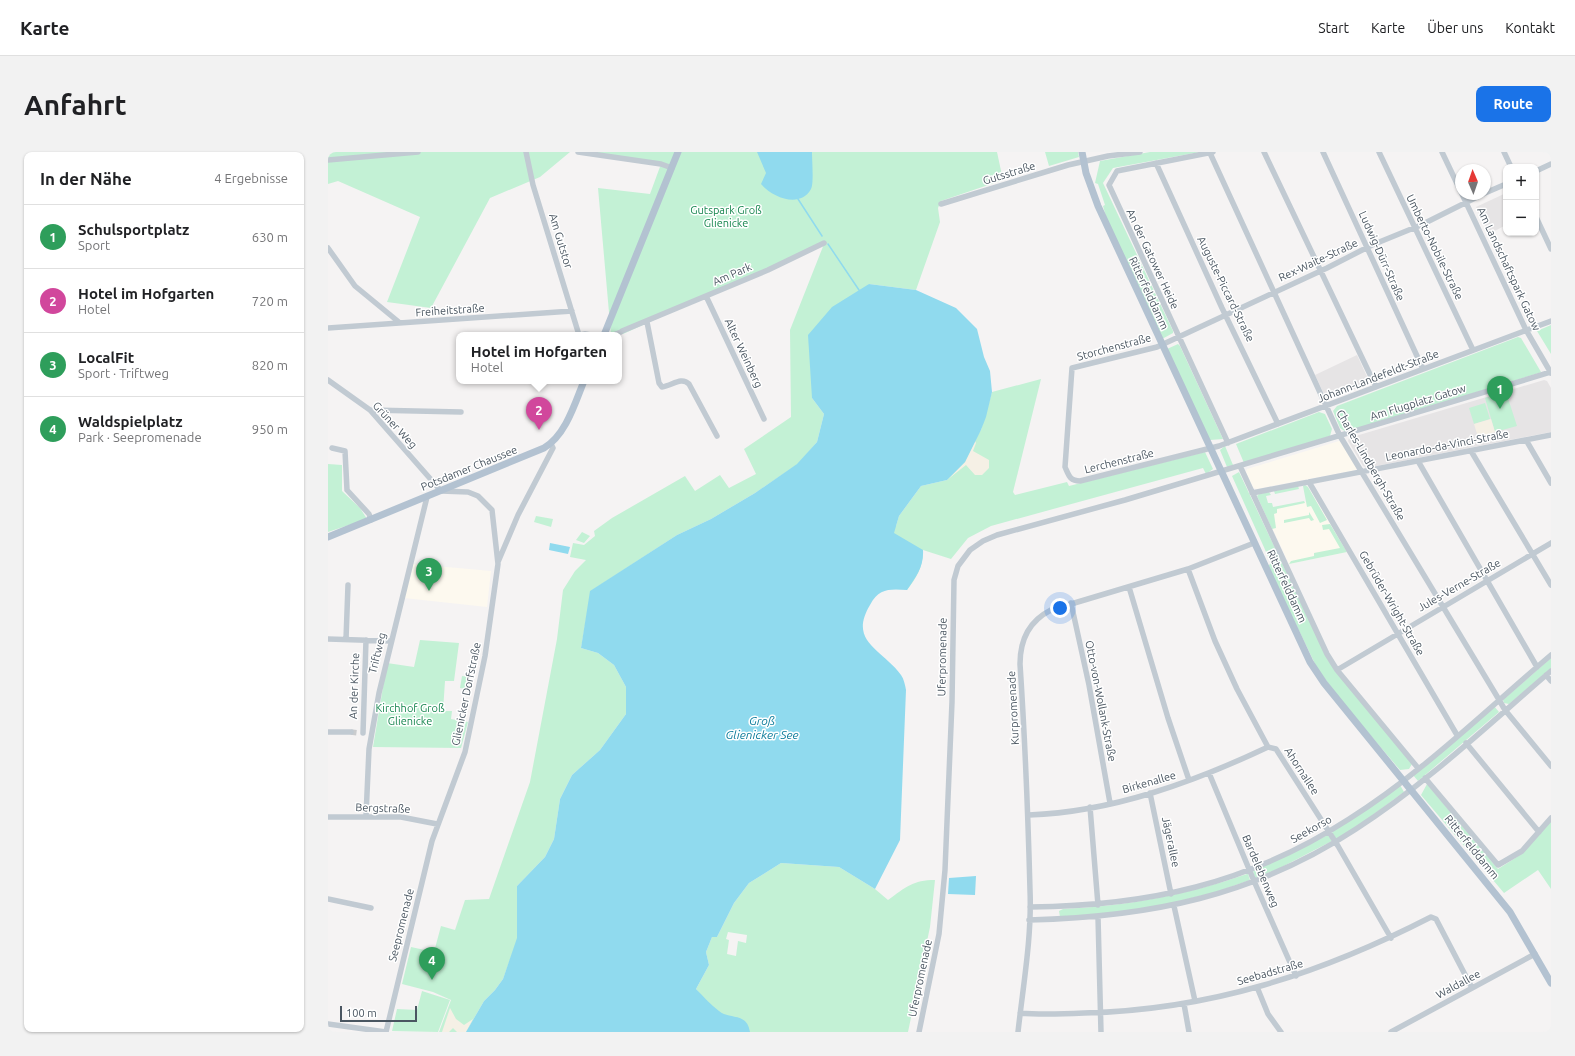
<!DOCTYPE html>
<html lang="de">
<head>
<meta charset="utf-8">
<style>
	body { margin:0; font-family:Ubuntu,sans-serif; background:#f2f2f2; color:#202124 }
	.controls { position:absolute; right:12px; top:12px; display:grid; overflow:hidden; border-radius:8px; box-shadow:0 1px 3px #0004 }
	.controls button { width:36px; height:36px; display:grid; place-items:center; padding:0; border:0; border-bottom:1px solid #e0e0e0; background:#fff; color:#202124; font:20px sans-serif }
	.compass { position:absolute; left:1127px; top:12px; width:36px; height:36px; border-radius:50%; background:#fff; box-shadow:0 1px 3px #0004; rotate:358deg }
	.scale { position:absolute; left:12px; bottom:10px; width:77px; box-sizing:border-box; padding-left:4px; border:2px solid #4a5661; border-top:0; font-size:11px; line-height:14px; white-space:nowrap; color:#4a5661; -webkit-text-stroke:3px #fff; paint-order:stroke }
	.you { position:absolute; left:732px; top:456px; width:14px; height:14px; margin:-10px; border:3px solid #fff; border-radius:50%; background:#1a73e8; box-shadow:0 0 0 6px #1a73e833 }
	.badge { display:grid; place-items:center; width:26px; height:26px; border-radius:50%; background:#1a73e8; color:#fff; font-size:13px; font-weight:700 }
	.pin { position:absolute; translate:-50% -33px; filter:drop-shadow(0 1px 2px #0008) }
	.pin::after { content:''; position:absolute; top:21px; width:14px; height:12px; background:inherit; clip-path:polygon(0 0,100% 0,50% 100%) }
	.popup { position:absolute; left:128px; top:180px; width:166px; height:52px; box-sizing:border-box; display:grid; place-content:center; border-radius:8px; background:#fff; filter:drop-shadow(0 1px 3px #0005); font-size:13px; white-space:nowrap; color:#757577 }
	.popup b { font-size:15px; color:#202124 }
	.popup::after { content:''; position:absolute; left:50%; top:100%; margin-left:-8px; border:8px solid transparent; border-top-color:#fff }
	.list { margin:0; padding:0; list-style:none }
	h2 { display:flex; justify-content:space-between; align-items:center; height:52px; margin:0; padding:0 16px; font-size:17px }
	h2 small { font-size:13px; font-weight:400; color:#757577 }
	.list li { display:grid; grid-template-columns:26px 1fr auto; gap:12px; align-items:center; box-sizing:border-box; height:64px; padding:0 16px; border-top:1px solid #e0e0e0 }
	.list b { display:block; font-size:15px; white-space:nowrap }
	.list p { margin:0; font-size:13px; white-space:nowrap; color:#757577 }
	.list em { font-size:13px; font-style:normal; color:#757577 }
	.map { position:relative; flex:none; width:1223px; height:880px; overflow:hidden; border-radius:8px }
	header { display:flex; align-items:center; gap:24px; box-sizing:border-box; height:56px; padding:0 20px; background:#fff; border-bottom:1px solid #e0e0e0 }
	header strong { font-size:19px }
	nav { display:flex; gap:22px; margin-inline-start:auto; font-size:14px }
	.intro { display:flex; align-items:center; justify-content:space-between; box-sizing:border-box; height:96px; padding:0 24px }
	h1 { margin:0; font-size:28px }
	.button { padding:10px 18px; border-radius:8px; background:#1a73e8; color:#fff; font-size:14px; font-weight:700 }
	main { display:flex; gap:24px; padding:0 24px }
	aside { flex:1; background:#fff; border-radius:8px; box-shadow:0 1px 3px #0004 }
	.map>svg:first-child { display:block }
	.commercial { fill:#fdf9ef }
	.education { fill:#e6e4e5 }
	.green { fill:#c3f1d5; fill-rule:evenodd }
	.sand { fill:#f5f0e5 }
	.water { fill:#90daee }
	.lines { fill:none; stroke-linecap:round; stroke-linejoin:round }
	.stream { stroke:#90daee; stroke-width:1.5 }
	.minor-tunnel { stroke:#caccce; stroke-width:5.5; stroke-dasharray:5.5 3; stroke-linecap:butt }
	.minor { stroke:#c1cad2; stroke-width:5.5 }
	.major { stroke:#b3c2d1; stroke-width:7 }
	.labels { text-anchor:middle; stroke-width:3; stroke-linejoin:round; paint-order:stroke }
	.street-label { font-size:11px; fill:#4a5661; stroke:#fff }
	.park-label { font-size:11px; fill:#17864f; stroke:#fff }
	.water-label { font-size:12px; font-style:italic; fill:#0c7c9b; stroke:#fff }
</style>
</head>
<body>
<header>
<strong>Karte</strong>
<nav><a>Start</a><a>Karte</a><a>Über uns</a><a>Kontakt</a></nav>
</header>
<div class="intro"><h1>Anfahrt</h1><a class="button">Route</a></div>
<main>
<aside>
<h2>In der Nähe<small>4 Ergebnisse</small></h2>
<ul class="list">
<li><span class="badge" style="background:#2e9e5b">1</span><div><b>Schulsportplatz</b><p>Sport</p></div><em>630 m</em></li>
<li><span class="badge" style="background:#d1479c">2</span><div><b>Hotel im Hofgarten</b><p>Hotel</p></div><em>720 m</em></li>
<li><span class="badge" style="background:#2e9e5b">3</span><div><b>LocalFit</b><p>Sport · Triftweg</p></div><em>820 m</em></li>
<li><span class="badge" style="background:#2e9e5b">4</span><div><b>Waldspielplatz</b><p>Park · Seepromenade</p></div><em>950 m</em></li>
</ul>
</aside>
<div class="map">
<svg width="1223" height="880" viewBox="0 0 1223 880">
	<rect width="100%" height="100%" fill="#f5f3f3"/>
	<path class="commercial" d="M1011,289l3,2 15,24 -1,3 -100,19 -3,-2 -7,-15 1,-3z
		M988,348l31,52 -58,12 -25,-54z
		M85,412l78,7 -4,36 -83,-9z"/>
	<path class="education" d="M1178,41v32l-17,9 -13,-27z
		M1029,203l12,26 -1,3 -39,15 -3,-1 -11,-23z
		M1216,228l3,1 4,7v44l-185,36 -3,-2 -15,-25 1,-3z"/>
	<path class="green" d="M0,0h242l-30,25 -50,21 -59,110 -44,-6 33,-85 -82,-36 -10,3z
		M258,0h411l6,28 -62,21 -3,7 2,14 -24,68 -47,-6 -57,114 12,16 -7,28 -19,22 -43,29 -44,26 -34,16 -86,56 -10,57 17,5 16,12 12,22v27l-26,36 -28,25 -12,24 -6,40 -9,18 -28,29 1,52 -15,41 -8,11 -11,11 -18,31h-27l12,-32 -18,-8 -31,-8 9,-37 23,5 7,-26 14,4 10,-30 24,-1 41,-117 27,-143 6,-49 12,-19 11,-11 -16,-3 3,-14 11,2 11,-9 -1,-5 18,-13 73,-42 10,15 25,-16 9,13 27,-14 -12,-25 47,-32 -1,-87 34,-86 -201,90 -1,-2 -11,3 -13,-147 52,6 11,-30z
		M717,0h33l1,5 -30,9z
		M822,0h50l-87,16 -10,15 70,148v2l-11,6 -55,-119 -4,-14 2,-1 -7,-21 -3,-1 5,-22z
		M1223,173v29l-14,-23z
		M1190,185l3,1 20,34 -2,1 -193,59 -6,-4 -7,-17 4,-5z
		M850,192l2,2 43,93 -13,1 -43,-91z
		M713,227l-28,113 2,3 52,-13 2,4 136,-34 8,17 -7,5 -3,-6 -212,58 -23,12 -17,21 -28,-9c0,17 -6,27 -16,40l-18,-58 7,-6 3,-10 22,-30 26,-6 34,-50 11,-38z
		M1178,240l11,34 -22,6 -10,-34z
		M1157,251l5,16 -16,5 -5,-16z
		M991,260l6,2 7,15 -2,7 -86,27 -8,-19z
		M897,294l8,19 -6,2 -7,-17z
		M0,312l14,1v26l18,17 7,11 -39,13z
		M911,320l89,188 84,104 -3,5 -9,1 -57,-67 -26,-35 -49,-102 3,-3 -39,-87z
		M977,333l3,2 19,33 -7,3 -9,-17 -4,1 -4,-21z
		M970,334l1,3 -24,5 -1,-3z
		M941,340l2,3 -5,1 2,7h4l1,4 31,-6 1,2 -28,6v4l-3,1 2,14 -4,1 -15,-33 2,-2z
		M981,360l5,8 -3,1 -2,-3 -25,5v-3l25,-5z
		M208,364l17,3 -2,8 -17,-5z
		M1002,372l17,28 -58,12 2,-3 23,-5v-3l26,-5 -11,-19 -6,1 -1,-5z
		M254,380l8,4 -6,7 -8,-3z
		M92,488l39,3 -5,38h-9l-2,30h9l-1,8 17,3 -7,26 -88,-1 14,-84 27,4z
		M1223,506v10l-42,36 -5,-1 -1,-3z
		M134,524l8,1 -3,12 -7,-1z
		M1166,554l5,6 -81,69 -5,-6z
		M1099,632l71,85 22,-14 31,-34v68l-13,-19 -34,23 -83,-98z
		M1072,633l4,7 -45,33 -23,14 -4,-7z
		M1000,683l4,6 -54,28 -23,9 -2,-7z
		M453,711l58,4 36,22 13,11c18,-13 25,-20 47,-20l-5,47 -22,105h-166l-17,-5 -29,-38 13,-24 -3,-13 6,-15h5l17,-34 15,-20zM400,780l19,3 -1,8 -8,-2 -2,15 -9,-2 2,-14 -3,-1z
		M919,722h1l2,6 -34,12 -73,18 -83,7 -1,-6 4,-2c64,-3 123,-14 184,-35z
		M94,839l28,9 -12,32 -46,-1 5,-22 20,1z"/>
	<path class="sand" d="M1163,267l4,13 -17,5 -4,-13z
		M647,289l1,2 -3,8 16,9v8l-7,7h-7l-9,-10 -19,15 18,-18z
		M122,856l6,11 8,6 9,-6 -7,13h-9l-4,-4 -4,4h-7z"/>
	<path class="water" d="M429,0h55c0,8 2,32 -1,37 -11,20 -39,8 -50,-5l5,-11z
		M541,132l47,6 40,18 21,21 7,28 6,14 2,21 -6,25 -5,13 -16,32 -18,18 -26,6 -22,30 -5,17 29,17c1,17 -7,27 -16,40 -17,-1 -28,-2 -37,15 -22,37 12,44 31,70 3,4 4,10 5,15l-6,150 -25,49 -36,-22 -58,-4 -32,20 -15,20 -17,34h-5l-6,15 3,13 -13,24c7,7 15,16 23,22 11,9 28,1 31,21h-284l18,-31 11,-11 8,-11 14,-41v-52l28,-29 9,-18 6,-40 12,-24 28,-25 26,-36v-27l-12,-22 -16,-12 -17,-5 9,-57 87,-56 34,-16 44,-26 42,-29 20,-22 7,-28 -12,-16 -4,-63 24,-28z
		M222,391l20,4 -2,7 -19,-4z
		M648,724l-1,19 -27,-1 1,-16z"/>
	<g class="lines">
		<path class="stream" d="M470,47l24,37
			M500,92l31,46"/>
		<path class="minor-tunnel" d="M23,580l8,1"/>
		<path class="minor" d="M198,0l7,33 46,150
			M250,0l83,12 11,4
			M885,0l-96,19 -8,14 119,258
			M936,0l112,235
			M995,0l100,217
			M1051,0l94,198
			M1114,0l19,40
			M1176,0l7,15
			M882,1l130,283 155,257 10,17 46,56
			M0,8l90,-8
			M828,11l66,145 56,116
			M1208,19l15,-7
			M1157,41l21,-9
			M1134,42l64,136 25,43
			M1155,42l-62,31 -49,20 -45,23 -170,79 -85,21 -7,99c4,9 5,14 15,14l139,-35 332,-125
			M613,52l127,-39 40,-9 32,-4
			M1208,65l15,32
			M0,96l27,38 45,37
			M378,144l58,123
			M319,170l12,61 3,4c10,-1 19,-11 27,-3l28,52
			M0,176l244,-17
			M294,179l146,-61 56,-27
			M252,183l5,-1 6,1
			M285,183l8,-3
			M0,228l42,30 71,81 27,1 10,4 14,14 6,54 -13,92 -20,96 -33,89 -46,191
			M42,258l91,2
			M1198,288l25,43
			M4,296l13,3 2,39 22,24 2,6
			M1143,299l80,134
			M1090,309l119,206
			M912,314l87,188 10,16 81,98
			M981,330l148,253
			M924,341l299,-58
			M170,410l20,-47 35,-67 -2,-4
			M860,417l27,72 22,48 31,58
			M801,435l39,131 21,62
			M743,451l18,82 21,118
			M0,487l62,2
			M18,487l2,-54
			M1009,518l214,-127
			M1218,523l5,6
			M0,580h23
			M35,581l3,-93
			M1138,591l73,89
			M940,595l8,2 62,97 53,92
			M881,621l45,108 42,95
			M1097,626l73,87 24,-14 29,-33
			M822,641l21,101
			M762,655l8,98
			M701,663c83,-3 165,-33 239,-68
			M38,664l3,-67 10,-56 48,-196
			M0,665h73l36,7
			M0,747l43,9
			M846,754l21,95
			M702,755c118,-1 218,-23 319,-88 73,-46 136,-108 202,-164
			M770,765l3,115
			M701,768c121,-3 225,-24 327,-91 70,-45 132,-104 195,-158
			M929,835l11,27 13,18
			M856,852l5,28
			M692,861c21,2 43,1 64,0 126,-3 236,-39 347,-96l5,2 36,69
			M0,872l58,8
			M591,880l20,-98 6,-64 7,-168 2,-122 4,-14 12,-16 13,-9 14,-6 128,-35 426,-128
			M690,880c5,-46 14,-95 12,-142 -2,-75 -5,-151 -10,-226 0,-25 9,-43 31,-54l137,-41 66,-26
			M1063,880l144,-78"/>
		<path class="major" d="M754,0l4,21 12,33 212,456 14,21 186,229 41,71
			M276,183l74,-183
			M0,385l216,-89c22,-13 31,-45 40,-67"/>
	</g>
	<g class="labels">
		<g class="street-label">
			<text transform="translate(681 21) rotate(-17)" y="4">Gutsstraße</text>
			<text transform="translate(233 89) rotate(73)" y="4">Am Gutstor</text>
			<text transform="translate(1107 95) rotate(64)" y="4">Umberto-Nobile-Straße</text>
			<text transform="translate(1054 104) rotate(66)" y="4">Ludwig-Dürr-Straße</text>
			<text transform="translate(825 107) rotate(65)" y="4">An der Gatower Heide</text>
			<text transform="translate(990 108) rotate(-25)" y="4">Rex-Waite-Straße</text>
			<text transform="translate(1181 117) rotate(65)" y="4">Am Landschaftspark Gatow</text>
			<text transform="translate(404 122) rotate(-23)" y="4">Am Park</text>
			<text transform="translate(898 137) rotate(64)" y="4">Auguste-Piccard-Straße</text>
			<text transform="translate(821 141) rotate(65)" y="4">Ritterfelddamm</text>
			<text transform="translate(122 158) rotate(-4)" y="4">Freiheitstraße</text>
			<text transform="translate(786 195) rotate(-15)" y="4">Storchenstraße</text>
			<text transform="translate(416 201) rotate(65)" y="4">Alter Weinberg</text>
			<text transform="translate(1050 224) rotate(-21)" y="4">Johann-Landefeldt-Straße</text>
			<text transform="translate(1090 250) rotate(-17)" y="4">Am Flugplatz Gatow</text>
			<text transform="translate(67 273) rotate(47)" y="4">Grüner Weg</text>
			<text transform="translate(1119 293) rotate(-11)" y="4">Leonardo-da-Vinci-Straße</text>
			<text transform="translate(791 309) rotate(-14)" y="4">Lerchenstraße</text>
			<text transform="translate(1043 313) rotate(60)" y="4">Charles-Lindbergh-Straße</text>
			<text transform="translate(141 316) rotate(-22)" y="4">Potsdamer Chaussee</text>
			<text transform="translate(1131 433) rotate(-30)" y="4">Jules-Verne-Straße</text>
			<text transform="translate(959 434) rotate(65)" y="4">Ritterfelddamm</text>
			<text transform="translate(1064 451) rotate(60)" y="4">Gebrüder-Wright-Straße</text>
			<text transform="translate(49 501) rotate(-76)" y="4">Triftweg</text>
			<text transform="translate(614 505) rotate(-89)" y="4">Uferpromenade</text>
			<text transform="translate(26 534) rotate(-88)" y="4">An der Kirche</text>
			<text transform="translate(138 542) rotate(-78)" y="4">Glienicker Dorfstraße</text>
			<text transform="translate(773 549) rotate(79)" y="4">Otto-von-Wollank-Straße</text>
			<text transform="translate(685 556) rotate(-93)" y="4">Kurpromenade</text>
			<text transform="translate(974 619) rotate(57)" y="4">Ahornallee</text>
			<text transform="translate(821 630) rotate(-16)" y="4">Birkenallee</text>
			<text transform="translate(55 656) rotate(2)" y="4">Bergstraße</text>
			<text transform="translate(983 677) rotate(-29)" y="4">Seekorso</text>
			<text transform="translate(843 690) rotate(78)" y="4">Jägerallee</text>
			<text transform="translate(1144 695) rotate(51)" y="4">Ritterfelddamm</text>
			<text transform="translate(933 719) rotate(67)" y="4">Bardelebenweg</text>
			<text transform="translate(73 773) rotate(-76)" y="4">Seepromenade</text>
			<text transform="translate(942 820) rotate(-16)" y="4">Seebadstraße</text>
			<text transform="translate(592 826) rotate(-78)" y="4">Uferpromenade</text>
			<text transform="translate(1130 832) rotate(-28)" y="4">Waldallee</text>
		</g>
		<g class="park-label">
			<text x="398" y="62">Gutspark Groß<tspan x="398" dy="13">Glienicke</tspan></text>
			<text x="82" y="560">Kirchhof Groß<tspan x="82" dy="13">Glienicke</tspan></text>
		</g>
		<g class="water-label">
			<text x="434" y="573">Groß<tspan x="434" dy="14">Glienicker See</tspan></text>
		</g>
	</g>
</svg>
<div class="controls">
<button>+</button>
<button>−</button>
</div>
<svg class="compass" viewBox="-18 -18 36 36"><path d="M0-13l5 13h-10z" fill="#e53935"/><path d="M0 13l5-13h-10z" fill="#757577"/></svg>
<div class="scale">100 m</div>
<div class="you"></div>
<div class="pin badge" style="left:1172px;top:257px;background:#2e9e5b">1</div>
<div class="pin badge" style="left:211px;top:278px;background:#d1479c">2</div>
<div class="popup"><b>Hotel im Hofgarten</b>Hotel</div>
<div class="pin badge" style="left:101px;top:439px;background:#2e9e5b">3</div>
<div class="pin badge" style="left:104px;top:828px;background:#2e9e5b">4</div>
</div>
</main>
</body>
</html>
